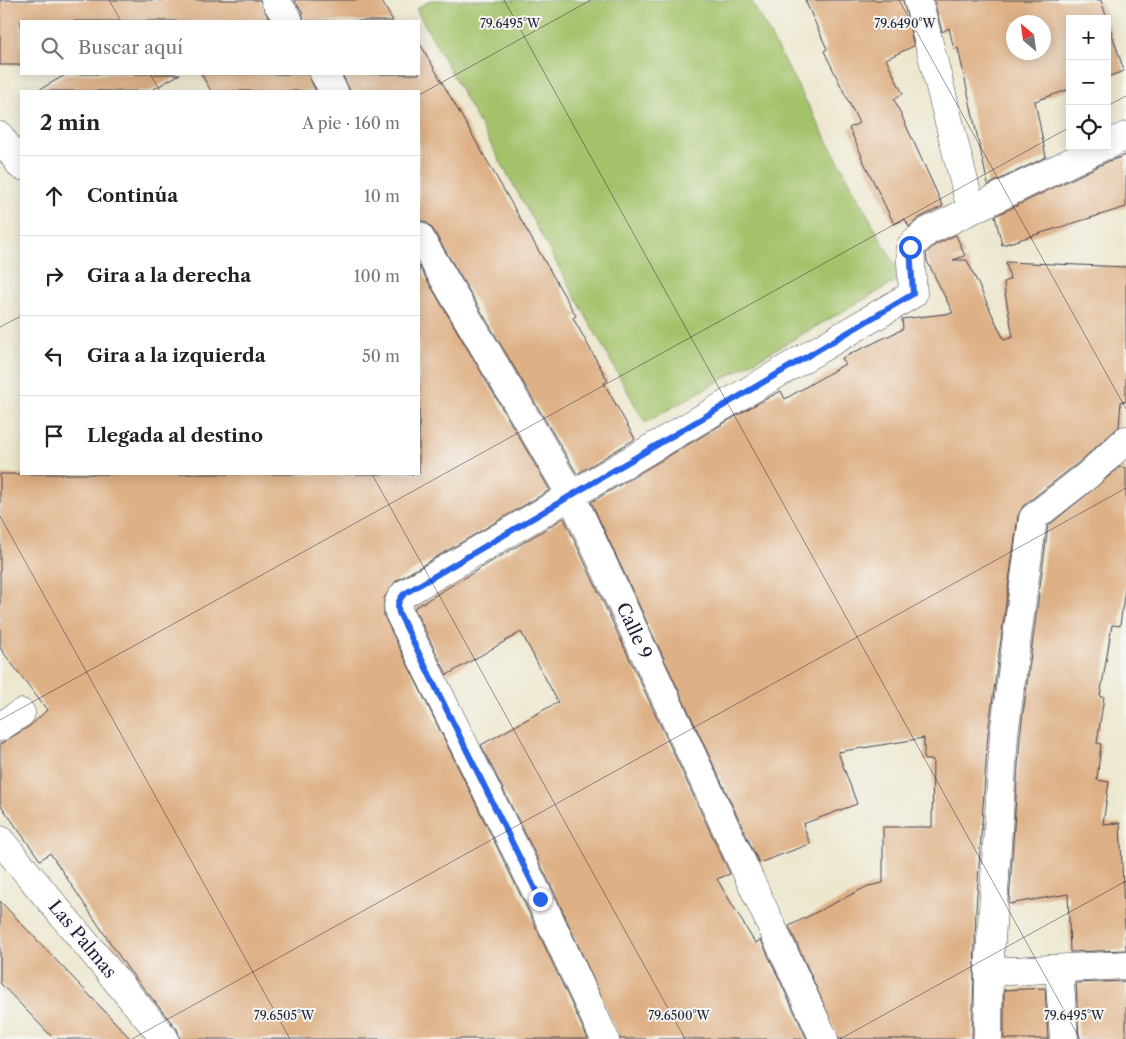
<!DOCTYPE html>
<html lang="es">
<head>
<meta charset="utf-8">
<style>
	body { margin:0; font-family:"Libre Caslon Text",serif; background:#f2f2f2; color:#222 }
	.controls { position:absolute; right:15px; top:15px; display:grid; overflow:hidden; border-radius:0px; box-shadow:0 2px 12px #0003 }
	.controls button { width:45px; height:45px; display:grid; place-items:center; padding:0; border:0; border-bottom:1px solid #e0e0e0; background:#fff; color:#222; font:25px sans-serif }
	.compass { position:absolute; left:1006px; top:15px; width:45px; height:45px; border-radius:50%; background:#fff; box-shadow:0 2px 12px #0003; rotate:331deg }
	.stop { position:absolute; width:15px; height:15px; margin:-11px; border:4px solid #2563eb; border-radius:50%; background:#fff }
	.stop.end { background:#2563eb; border-color:#fff; box-shadow:0 1px 5px #0008 }
	.list { margin:0; padding:0; list-style:none }
	h2 { display:flex; justify-content:space-between; align-items:center; height:65px; margin:0; padding:0 20px; font-size:21px }
	h2 small { font-size:16px; font-weight:400; color:#767676 }
	.list li { display:grid; grid-template-columns:32px 1fr auto; gap:15px; align-items:center; box-sizing:border-box; height:80px; padding:0 20px; border-top:1px solid #e0e0e0 }
	.list b { display:block; font-size:19px; white-space:nowrap }
	.list em { font-size:16px; font-style:normal; color:#767676 }
	.icon { flex:none; width:28px; height:28px; fill:none; stroke:currentColor; stroke-width:2; stroke-linecap:round; stroke-linejoin:round }
	.map { position:relative; flex:none; width:1126px; height:1039px; overflow:hidden }
	.search { position:absolute; background:#fff; box-shadow:0 2px 12px #0003; left:20px; top:20px; width:400px; height:55px; display:flex; align-items:center; gap:12px; box-sizing:border-box; padding:0 18px; border-radius:0px; color:#767676; font-size:19px }
	.panel { position:absolute; background:#fff; box-shadow:0 2px 12px #0003; left:20px; top:90px; width:400px; height:385px; border-radius:0px }
	.map>svg:first-child { display:block }
	.green { fill:#a4c26a; stroke:#637252 }
	.building { fill:#deb085; fill-rule:evenodd }
	.lines { fill:none; stroke-linecap:round; stroke-linejoin:round }
	.street-casing { stroke:#404051; stroke-width:29 }
	.street { stroke:#fff; stroke-width:28 }
	.route { stroke:#2563eb; stroke-width:6 }
	.ticks { fill:none; stroke:#22223b; stroke-width:1; stroke-opacity:0.45 }
	.labels { text-anchor:middle; stroke-width:4; stroke-linejoin:round; paint-order:stroke }
	.street-label { font-size:18px; fill:#22223b; stroke:#f6f6f2 }
	.ticks-label { font-size:12px; text-anchor:middle; fill:#22223b; stroke:#f6f6f2; stroke-width:4; stroke-linejoin:round; paint-order:stroke }
</style>
</head>
<body>
<div class="map">
<svg width="1126" height="1039" viewBox="0 0 1126 1039">
	<rect width="100%" height="100%" fill="#f6f6f2"/>
	<filter id="ink" filterUnits="userSpaceOnUse"><feTurbulence type="fractalNoise" baseFrequency=".02" numOctaves="2"/><feDisplacementMap in="SourceGraphic" scale="10" xChannelSelector="R" yChannelSelector="G"/><feConvolveMatrix kernelMatrix="1 2 1 2 8 2 1 2 1" color-interpolation-filters="sRGB"/></filter>
	<filter id="wash" filterUnits="userSpaceOnUse"><feTurbulence type="fractalNoise" baseFrequency=".0096" numOctaves="4" result="noise"/><feDisplacementMap in="SourceGraphic" scale="20" xChannelSelector="R" yChannelSelector="G"/><feGaussianBlur stdDeviation="1.12" result="paint"/><feColorMatrix in="noise" values="0 0 0 0 0 0 0 0 0 0 0 0 0 0 0 0 0 1.4 0 .05"/><feComposite in="paint" operator="in"/></filter>
	<g filter="url(#wash)">
		<rect width="100%" height="100%" fill="#ede7ce"/>
		<path class="green" d="M431,0h320l151,278 -257,145 -229,-414z"/>
		<g id="blocks">
			<path class="building" d="M0,0h260l10,21h-249v44h-21z
				M294,0h87l12,21h-89l-2,-9z
				M805,0h98l11,46 -28,13 17,35 -9,5 49,107 -24,12 -10,9 -4,-8 -11,5 -33,-68h1l-13,-28 10,-5 -35,-72 3,-2z
				M934,0h167l6,19h-37v70l-35,12 11,56 -58,28 -30,-137 -4,1 -5,-21 -7,4zM1014,22h30v30h-30z
				M1107,19l17,52 -17,6z
				M419,42l157,274 -3,2 35,63 -4,2 31,56 -58,35 -145,-246 -6,-6 -7,-2v-129h-69l-8,-17h77z
				M67,74h113l-30,17h-113z
				M201,74h107l8,17h-105z
				M1126,155v52l-124,38 -7,-29 114,-55z
				M956,235l9,21 -12,4h14l37,80 9,-3 -8,-44 -1,-11 6,-3 -4,-17 120,5v135l-5,-1 -2,26 -41,36 -55,43 -5,10 -30,217 -12,177 -4,129h-133l-50,-113 79,-40 15,-3v-56h49l1,-67h-9v-22l-86,14 19,52 -54,20 7,20 -51,19 -168,-361 162,-96 28,-15 4,8 60,-35 -3,-6 61,-29 -1,-10 51,-6 -26,-52 -1,-8 9,-8z
				M419,266l131,224 -154,91 -12,17v18l142,290 62,133h-408l-3,-10 -49,-60 -78,-116 -10,7 -40,-56v-60l30,-18 17,-16 -47,-62v-174h419z
				M1120,467l6,1v112l-6,46 -8,-1 -12,72h4l-7,46 4,1 -4,36 12,2 -6,42 17,-1 6,127 -56,2 -2,-58 -59,10 11,-168 28,-210z
				M564,518l166,356 -13,5 38,64 6,-3 46,99h-187l-66,-147 -73,-147 77,-43 -37,-70 -74,43 -33,-67z
				M0,901l131,138h-77l-54,-56z
				M1126,981v58h-47l-3,-56z
				M1045,988l3,51h-44v-49z"/>
		</g>
	</g>
	<g filter="url(#ink)">
		<use href="#blocks" fill-opacity="0" stroke="#404051" stroke-width="1"/>
		<g class="lines">
			<g class="street-casing">
				<g id="street">
					<path d="M275,0l14,21"/>
					<path d="M918,0l53,209"/>
					<path d="M324,74l10,17"/>
					<path d="M0,136l21,30"/>
					<path d="M1107,145l19,-9"/>
					<path id="s1" d="M419,236l152,259 253,544"/>
					<path d="M0,727l21,-14"/>
					<path id="s2" d="M0,840l165,199"/>
					<path d="M1059,969l5,70"/>
					<path d="M989,972l137,-7"/>
					<path d="M605,1039l-65,-140 -141,-286c-2,-8 -1,-12 5,-19l509,-300 -3,-47 16,-15 178,-86"/>
					<path d="M988,1039l1,-67 15,-238 29,-216 55,-43 38,-35"/>
				</g>
			</g>
			<use href="#street" class="street"/>
		</g>
	</g>
	<g class="lines" filter="url(#ink)">
		<path class="route" d="M540,899l-141,-286c-2,-8 -1,-12 5,-19l509,-300 -3,-47"/>
	</g>
	<path class="ticks" d="M109,0l12,21M504,0l576,1039M899,0l227,409M150,74l10,17M419,95l172,-95M1107,106l19,-10M0,327l21,-11M372,474l313,565M0,516l290,523M0,720l1070,-593M132,1039l994,-551M840,1039l286,-158"/>
	<g class="labels">
		<g class="street-label">
			<text dy="6" stroke="none"><textPath href="#s1" startOffset="450">Calle 9</textPath></text>
			<text dy="6" stroke="none"><textPath href="#s2" startOffset="129">Las Palmas</textPath></text>
		</g>
	</g>
	<g class="ticks-label">
		<text x="510" y="28">79.6495°W</text>
		<text x="905" y="28">79.6490°W</text>
		<text x="284" y="1020">79.6505°W</text>
		<text x="679" y="1020">79.6500°W</text>
		<text x="1074" y="1020">79.6495°W</text>
	</g>
</svg>
<div class="controls">
<button>+</button>
<button>−</button>
<button><svg class="icon" aria-label="locate" viewBox="0 0 24 24"><circle cx="12" cy="12" r="6"/><path d="M12 2v4M12 18v4M2 12h4M18 12h4"/></svg></button>
</div>
<svg class="compass" viewBox="-18 -18 36 36"><path d="M0-13l5 13h-10z" fill="#e53935"/><path d="M0 13l5-13h-10z" fill="#767676"/></svg>
<div class="stop" style="left:910px;top:247px"></div>
<div class="stop end" style="left:540px;top:899px"></div>
<div class="search"><svg class="icon" aria-label="search" viewBox="0 0 24 24"><circle cx="10" cy="10" r="6"/><path d="M15 15l6 6"/></svg>Buscar aquí</div>
<section class="panel">
<h2>2 min<small>A pie · 160 m</small></h2>
<ul class="list">
<li><svg class="icon" aria-label="ahead" viewBox="0 0 24 24"><path d="M12 20V5M6 11l6-6 6 6"/></svg><div><b>Continúa</b></div><em>10 m</em></li>
<li><svg class="icon" aria-label="right" viewBox="0 0 24 24"><path d="M7 20v-9h11M14 6l5 5-5 5"/></svg><div><b>Gira a la derecha</b></div><em>100 m</em></li>
<li><svg class="icon" aria-label="left" viewBox="0 0 24 24"><path d="M17 20v-9H6M10 6l-5 5 5 5"/></svg><div><b>Gira a la izquierda</b></div><em>50 m</em></li>
<li><svg class="icon" aria-label="arrive" viewBox="0 0 24 24"><path d="M6 21V4h12l-3 4 3 4H6"/></svg><div><b>Llegada al destino</b></div></li>
</ul>
</section>
</div>
</body>
</html>
